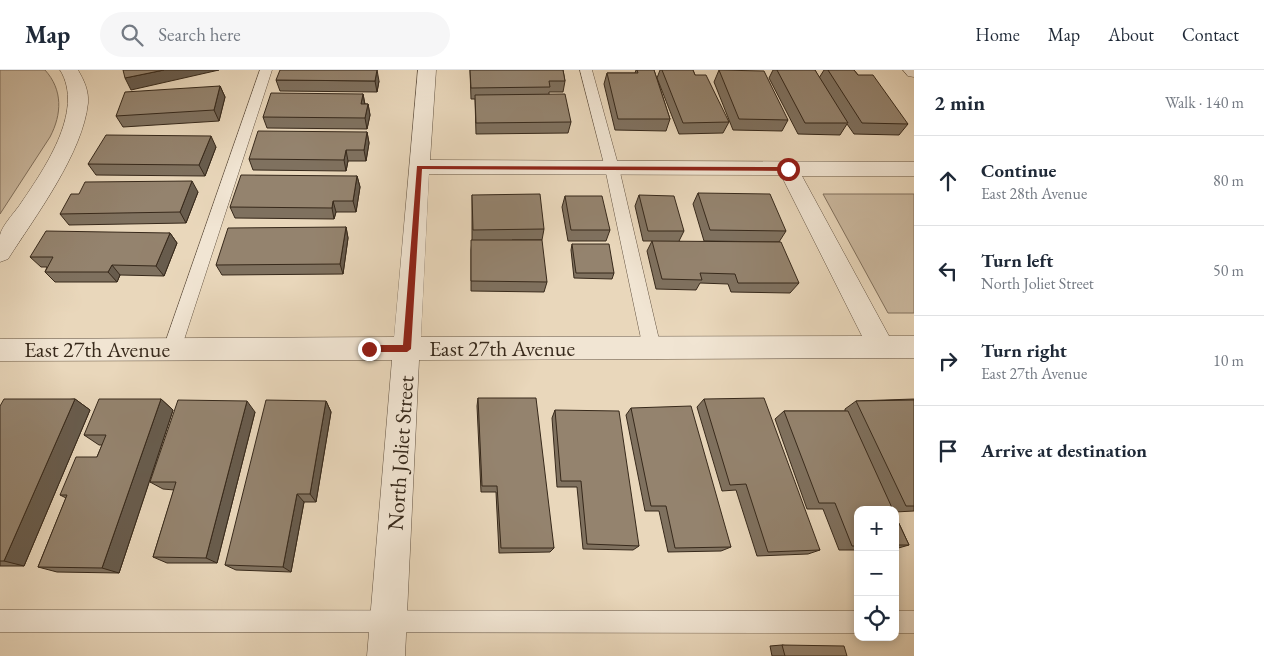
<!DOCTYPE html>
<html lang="en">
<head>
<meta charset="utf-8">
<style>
	body { margin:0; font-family:"EB Garamond",serif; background:#f6f6f7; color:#1f2937 }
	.controls { position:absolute; right:15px; bottom:15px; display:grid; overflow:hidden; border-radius:10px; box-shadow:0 2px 8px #0003 }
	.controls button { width:45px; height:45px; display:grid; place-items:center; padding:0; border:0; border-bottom:1px solid #e0e1e3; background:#fff; color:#1f2937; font:25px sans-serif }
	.stop { position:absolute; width:15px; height:15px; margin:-11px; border:4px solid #8f2418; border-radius:50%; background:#fff }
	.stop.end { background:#8f2418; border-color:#fff; box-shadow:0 1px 5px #0008 }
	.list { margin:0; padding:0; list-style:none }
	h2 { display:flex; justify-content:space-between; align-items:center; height:65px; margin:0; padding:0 20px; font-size:21px }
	h2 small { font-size:16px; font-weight:400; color:#747a83 }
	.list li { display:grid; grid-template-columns:32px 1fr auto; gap:15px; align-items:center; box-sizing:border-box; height:90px; padding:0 20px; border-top:1px solid #e0e1e3 }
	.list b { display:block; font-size:19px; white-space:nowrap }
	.list p { margin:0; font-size:16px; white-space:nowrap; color:#747a83 }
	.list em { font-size:16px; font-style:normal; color:#747a83 }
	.icon { flex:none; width:28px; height:28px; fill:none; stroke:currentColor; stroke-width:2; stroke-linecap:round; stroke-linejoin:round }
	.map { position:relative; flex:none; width:914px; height:586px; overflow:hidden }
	header { display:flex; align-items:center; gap:30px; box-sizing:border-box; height:70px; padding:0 25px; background:#fff; border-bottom:1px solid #e0e1e3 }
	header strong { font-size:24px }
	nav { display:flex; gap:28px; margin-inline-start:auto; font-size:18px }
	.search { width:350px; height:45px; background:#f6f6f7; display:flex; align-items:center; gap:12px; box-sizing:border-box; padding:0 18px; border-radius:28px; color:#747a83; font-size:19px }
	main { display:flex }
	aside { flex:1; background:#fff }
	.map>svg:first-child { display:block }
	.green { fill:#cbb9a0; stroke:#81715e }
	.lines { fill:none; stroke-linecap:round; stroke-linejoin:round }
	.service-casing { stroke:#645443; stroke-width:1 }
	.minor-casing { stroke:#645443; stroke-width:1 }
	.service { fill:#f1e5d3; fill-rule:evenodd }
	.minor { fill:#f1e5d3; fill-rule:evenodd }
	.wall { fill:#7f715f; stroke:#37291b }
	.shaded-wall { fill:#685c4d; stroke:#37291b }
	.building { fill:#94836e; stroke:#37291b }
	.route { fill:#8f2418 }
	.labels { text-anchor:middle; stroke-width:4.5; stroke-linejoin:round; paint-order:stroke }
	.street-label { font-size:22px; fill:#37291b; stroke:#f1e5d3 }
</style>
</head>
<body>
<header>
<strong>Map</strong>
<div class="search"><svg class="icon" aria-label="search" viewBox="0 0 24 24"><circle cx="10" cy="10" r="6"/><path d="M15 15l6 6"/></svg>Search here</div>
<nav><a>Home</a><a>Map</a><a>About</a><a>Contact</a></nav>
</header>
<main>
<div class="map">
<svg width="914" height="586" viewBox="0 0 914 586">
	<rect width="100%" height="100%" fill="#e9d7bb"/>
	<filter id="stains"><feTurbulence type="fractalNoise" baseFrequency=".004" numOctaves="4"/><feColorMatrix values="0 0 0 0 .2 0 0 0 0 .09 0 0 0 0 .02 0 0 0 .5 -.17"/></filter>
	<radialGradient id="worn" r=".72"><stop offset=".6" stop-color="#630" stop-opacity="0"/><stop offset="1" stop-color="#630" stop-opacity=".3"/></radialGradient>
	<path class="green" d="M0,0h45c18,20 17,44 5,67l-50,77z
		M823,124h91v119h-26z"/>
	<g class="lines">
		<g class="service-casing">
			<path id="service" d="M260,0h12l-91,279 -3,5 -6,2 -6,-2 -3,-5z
				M580,0h12l27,98 42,180 -3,5 -6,2 -6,-2 -3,-5 -38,-180z
				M0,540l858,1v22l-858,-1z
				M895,541h19v22h-19z"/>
		</g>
		<g class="minor-casing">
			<path id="minor" d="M60,0h18c6,10 11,21 10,33 -5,50 -53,114 -80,156l-8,3c0,-8 0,-19 0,-27 2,-9 13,-21 19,-29 23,-34 67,-95 41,-136z
				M418,0h18l-6,90 484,2v14h-112l87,160h25v22l-495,2 -14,296h-38l25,-296 -392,1v-22l394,-2zM429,104l352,1 81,161 -441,1z
				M903,0h11v7l-6,-1z"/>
		</g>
		<use href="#service" class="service"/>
		<use href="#minor" class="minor"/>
	</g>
	<path class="wall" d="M470,0h93l2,11 -2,11h-14v2l22,28 -3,11 -92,1 -1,-35h-4z
		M636,0h18l16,49 -4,12 -51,-1 -11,-46 3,-11h28z
		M660,0h33l2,5 34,47 -6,11 -44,1 -22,-56z
		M719,0l69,50 -6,11 -49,-1 -19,-48z
		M773,0h42l4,8 5,-8h30l4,5 50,49 -9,11 -45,-1 -7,-10 -7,11 -42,-1 -29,-56z
		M276,10l103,1 -2,11 -97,-1z
		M220,16l5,11 -6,24 -96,6 -7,-11z
		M363,24l2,10h3l2,11 -3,14 -100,-1 -4,-11z
		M367,62l2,11 -3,18h-18l-2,10 -93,-1 -4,-11z
		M216,77l-11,29 -109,-1 -8,-11z
		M357,106l3,11 -4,25h-20l-2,7 -99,-1 -5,-11z
		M198,122l-12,31 -117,2 -9,-11z
		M698,123l88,38 -7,11 -75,-1 -11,-37z
		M472,125l72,34 -2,11h-30l35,42 -3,10 -73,-1v-41l1,-10z
		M639,125l45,36 -5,10 120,42 -9,10 -59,-1 -3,-8 -28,-1 -4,7 -40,-1 -9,-38 5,-10h-9l-8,-35z
		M565,126l45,34 -4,11h-38l-6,-34z
		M346,157l2,11 -5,36 -121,1 -6,-10z
		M170,163l7,10 -13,33 -44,-1 -3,7h-62l-10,-10 2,-5h-6l-11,-10z
		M572,174l42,29 -2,6 -38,-1 -3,-28z
		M478,328l76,150 -4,4 -51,1 -3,-61h-15l-4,-86z
		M75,329l15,11 -66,156h-24v-160z
		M161,329l12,11 -54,163 -62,-1 -19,-5 28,-69 -6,-3 37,-38 5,-12h-3l-15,-10z
		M704,329l116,151 -12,4 -51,2 -21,-66 -14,1 -25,-84z
		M914,329v112l-19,1v-2h-37v40h-19l-16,-41h-16l-32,-90 9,-8h61v-2l11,-8z
		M326,331l5,11 -15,90h-12l-13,70 -55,-2 -11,-5z
		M631,338l100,139 -10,4 -53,1 -9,-41h-14l-19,-96z
		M555,340l84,136 -6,4 -50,-1 -6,-62h-20l-5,-69z
		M255,342l-38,151h-50l-14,-6 21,-67 -11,-1 -13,-7z
		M895,445l14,30 -14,4z
		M782,575l65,11h-75l-2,-10z"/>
	<path class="shaded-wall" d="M164,0h55l-88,20 -6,-12z
		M377,0l2,11 -2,11 -2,-11z
		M220,16l5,11 -6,24 -5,-11z
		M363,24l2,12 -4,-2z
		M368,34l2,11 -3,14 -2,-11z
		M367,62l2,11 -3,18 -2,-11z
		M211,66l5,11 -11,29 -6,-11z
		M346,80l2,11 -2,10 -2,-11z
		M357,106l3,11 -4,25 -3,-11z
		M192,111l6,11 -12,31 -6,-11z
		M333,131l3,11 -2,7 -2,-11z
		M346,157l2,11 -5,36 -3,-10z
		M170,163l7,10 -13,33 -8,-10z
		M112,195l8,10 -3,7 -9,-10z
		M75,329l15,11 -66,156 -20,-5z
		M161,329l12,11 -54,163 -17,-5z
		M247,331l8,11 -38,151 -11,-5z
		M326,331l5,11 -15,90 -6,-8z
		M297,424l7,8 -13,70 -8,-5z"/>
	<path class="building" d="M123,0h41l-39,8z
		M280,0h97l-2,11 -99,-1z
		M470,0h93l2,11h-16l1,6 -79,1z
		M637,0h17l16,49h-52l-11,-46h31z
		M662,0h31l2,5h11l23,47 -46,1z
		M719,0l45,1 24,49 -49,-1z
		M777,0h38l33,53h-43z
		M828,0h26l4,5h15l35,49 -46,-1z
		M220,16l-6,24 -98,6 9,-24z
		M271,23l92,1 -2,10h7l-3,14 -102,-1z
		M565,24l6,28 -95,1 -1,-28z
		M258,61l109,1 -3,18h-18l-2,10 -95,-1z
		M106,65l105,1 -12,29 -111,-1z
		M241,105l116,1 -4,25h-20l-1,7 -102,-1z
		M192,111l-12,31 -120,2 11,-20h8l6,-12z
		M698,123l72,1 16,37 -76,-1z
		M540,124l4,35 -71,1 -1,-35z
		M639,125l35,1 10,35h-36z
		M565,126h37l8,34h-39z
		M346,157l-6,37 -124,1 12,-37z
		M46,161l124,2 -14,33 -44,-1 -4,7h-63l8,-15h-23z
		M471,170h71l5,42 -76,-1z
		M652,171l129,1 18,41h-61l-3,-9 -35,-1 2,7 -40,-1z
		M572,174h37l5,29h-38z
		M478,328h58l18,150h-53l-4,-62h-15z
		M764,328l56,152 -52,2 -22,-68 -16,1 -26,-86z
		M4,329h71l-71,162h-4v-155z
		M99,329h62l-59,169 -64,-1 29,-72h-7l16,-38h21l9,-22h-22z
		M178,330l69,1 -41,157 -53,-1 23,-75h-26z
		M266,330l60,1 -16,93h-13l-14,73 -58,-2z
		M914,330v106h-8l-50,-105z
		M691,336l40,141 -56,1 -9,-42h-15l-20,-98z
		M555,340l64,1 20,135 -52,-2 -6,-63h-20z
		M784,341h64l45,99h-35v36h-6l-17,-43h-16z
		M895,445l14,30h-14z
		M782,575l62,1 3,10h-62z"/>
	<path class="route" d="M417,96l371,1 3,2 -3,2 -366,-2 -11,180 -4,3h-38l-4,-3 4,-4h34z"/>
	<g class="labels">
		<g class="street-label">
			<text x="502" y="286">East 27th Avenue</text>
			<text x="97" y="287">East 27th Avenue</text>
			<text transform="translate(400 383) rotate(-86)" y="8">North Joliet Street</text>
		</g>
	</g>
	<rect width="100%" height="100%" filter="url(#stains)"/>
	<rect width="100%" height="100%" fill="url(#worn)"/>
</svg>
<div class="controls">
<button>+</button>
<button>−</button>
<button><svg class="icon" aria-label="locate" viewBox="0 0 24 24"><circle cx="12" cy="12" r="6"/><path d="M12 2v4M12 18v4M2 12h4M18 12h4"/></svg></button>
</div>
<div class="stop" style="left:788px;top:99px"></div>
<div class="stop end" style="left:369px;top:279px"></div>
</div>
<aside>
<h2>2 min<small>Walk · 140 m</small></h2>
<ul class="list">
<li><svg class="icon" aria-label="ahead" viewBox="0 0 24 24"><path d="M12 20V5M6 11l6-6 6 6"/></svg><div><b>Continue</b><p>East 28th Avenue</p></div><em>80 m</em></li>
<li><svg class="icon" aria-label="left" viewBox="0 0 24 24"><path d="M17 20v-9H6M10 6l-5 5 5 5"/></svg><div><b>Turn left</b><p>North Joliet Street</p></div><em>50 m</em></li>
<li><svg class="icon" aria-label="right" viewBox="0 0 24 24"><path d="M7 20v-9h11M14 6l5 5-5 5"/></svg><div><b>Turn right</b><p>East 27th Avenue</p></div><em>10 m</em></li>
<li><svg class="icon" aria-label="arrive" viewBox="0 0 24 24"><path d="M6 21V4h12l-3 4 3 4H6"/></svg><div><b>Arrive at destination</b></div></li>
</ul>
</aside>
</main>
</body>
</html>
